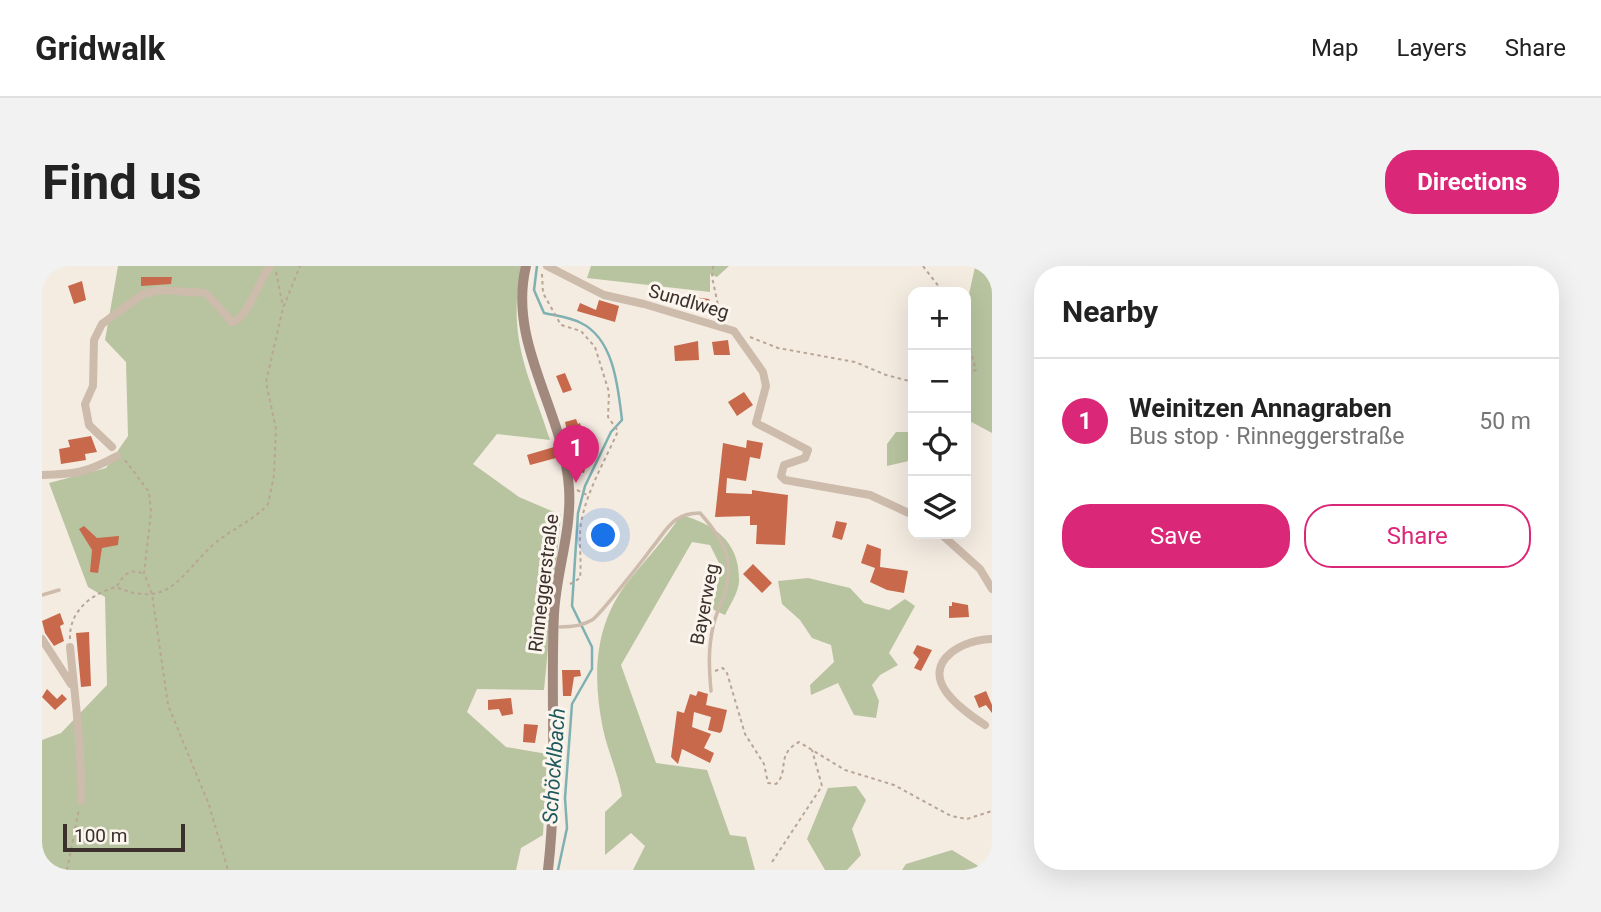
<!DOCTYPE html>
<html lang="en">
<head>
<meta charset="utf-8">
<style>
	body { margin:0; font-family:Roboto,sans-serif; background:#f2f2f2; color:#222 }
	.controls { position:absolute; right:21px; top:21px; display:grid; overflow:hidden; border-radius:14px; box-shadow:0 7px 28px #0002 }
	.controls button { width:63px; height:63px; display:grid; place-items:center; padding:0; border:0; border-bottom:2px solid #e0e0e0; background:#fff; color:#222; font:35px sans-serif }
	.scale { position:absolute; left:21px; bottom:18px; width:122px; box-sizing:border-box; padding-left:7px; border:4px solid #3b302b; border-top:0; font-size:19px; line-height:24px; white-space:nowrap; color:#3b302b; -webkit-text-stroke:5px #fbf5ee; paint-order:stroke }
	.you { position:absolute; left:562px; top:270px; width:24px; height:24px; margin:-18px; border:5px solid #fff; border-radius:50%; background:#1a73e8; box-shadow:0 0 0 10px #1a73e833 }
	.badge { display:grid; place-items:center; width:46px; height:46px; border-radius:50%; background:#db2777; color:#fff; font-size:23px; font-weight:700 }
	.pin { position:absolute; translate:-50% -58px; filter:drop-shadow(0 2px 4px #0008) }
	.pin::after { content:''; position:absolute; top:37px; width:24px; height:21px; background:inherit; clip-path:polygon(0 0,100% 0,50% 100%) }
	.list { margin:0; padding:0; list-style:none }
	h2 { display:flex; justify-content:space-between; align-items:center; height:91px; margin:0; padding:0 28px; font-size:30px }
	h2 small { font-size:23px; font-weight:400; color:#767676 }
	.list li { display:grid; grid-template-columns:46px 1fr auto; gap:21px; align-items:center; box-sizing:border-box; height:126px; padding:0 28px; border-top:2px solid #e0e0e0 }
	.list b { display:block; font-size:26px; white-space:nowrap }
	.list p { margin:0; font-size:23px; white-space:nowrap; color:#767676 }
	.list em { font-size:23px; font-style:normal; color:#767676 }
	.actions { display:flex; gap:14px; padding:21px 28px }
	.actions a { flex:1; padding:16px 0; border:2px solid #db2777; border-radius:28px; text-align:center; font-size:24px; color:#db2777 }
	.actions .main { background:#db2777; color:#fff }
	.icon { flex:none; width:38px; height:38px; fill:none; stroke:currentColor; stroke-width:2; stroke-linecap:round; stroke-linejoin:round }
	.map { position:relative; flex:none; width:950px; height:604px; overflow:hidden; border-radius:28px }
	header { display:flex; align-items:center; gap:42px; box-sizing:border-box; height:98px; padding:0 35px; background:#fff; border-bottom:2px solid #e0e0e0 }
	header strong { font-size:33px }
	nav { display:flex; gap:38px; margin-inline-start:auto; font-size:24px }
	.intro { display:flex; align-items:center; justify-content:space-between; box-sizing:border-box; height:168px; padding:0 42px }
	h1 { margin:0; font-size:49px }
	.button { padding:18px 32px; border-radius:28px; background:#db2777; color:#fff; font-size:24px; font-weight:700 }
	main { display:flex; gap:42px; padding:0 42px }
	aside { flex:1; background:#fff; border-radius:28px; box-shadow:0 7px 28px #0002 }
	.map>svg:first-child { display:block }
	.green { fill:#b8c4a0 }
	.lines { fill:none; stroke-linecap:round; stroke-linejoin:round }
	.stream { stroke:#7fb0b2; stroke-width:2.5 }
	.building { fill:#c8694b }
	.path { stroke:#b9a596; stroke-width:2; stroke-dasharray:3.5 3.5; stroke-linecap:butt }
	.lane { stroke:#cdbbac; stroke-width:3.5 }
	.street { stroke:#cdbbac; stroke-width:8 }
	.secondary { stroke:#a18a7d; stroke-width:10 }
	.labels { text-anchor:middle; stroke-width:6; stroke-linejoin:round; paint-order:stroke }
	.street-label { font-size:19px; fill:#3b302b; stroke:#fbf5ee }
	.water-label { font-size:21px; font-style:italic; fill:#1f5a5e; stroke:#fbf5ee }
</style>
</head>
<body>
<header>
<strong>Gridwalk</strong>
<nav><a>Map</a><a>Layers</a><a>Share</a></nav>
</header>
<div class="intro"><h1>Find us</h1><a class="button">Directions</a></div>
<main>
<div class="map">
<svg width="950" height="604" viewBox="0 0 950 604">
	<rect width="100%" height="100%" fill="#f4ebe1"/>
	<path class="green" d="M76,0h404c-16,72 7,108 28,174l-53,-6 -24,30 46,33 42,18 -17,175 -67,-1 -10,23 39,35 41,7 -4,81 -22,13 -5,22h-474v-130l19,-7 46,-48 -2,-88 -17,-10 -39,-104 57,-15 22,-32 -2,-74 -21,-22z
		M549,0h138l-12,11 -7,-3v18l-123,-14z
		M950,0v167l-26,-14v-111l9,-41z
		M854,166h17v28l-26,6v-22z
		M639,249c33,9 58,26 58,64 1,11 -9,26 -14,36l-13,-6 9,-42 -11,-22 -18,-3 -71,123 35,98 51,7 23,65 16,2 9,33h-122l12,-24 -14,-13 -26,22v-43l17,-16c-4,-23 -14,-44 -19,-67 -11,-54 -9,-107 28,-151 17,-21 35,-40 50,-63z
		M766,312l42,10 14,15 25,7 16,-11 10,7 -26,47 9,12 -18,10 -8,10 7,16 -3,17 -22,-3 -16,-32 -27,12 -1,-10 24,-23 -3,-17 -19,-7 -12,-18 -18,-16 -4,-23z
		M814,520l10,14 -14,29 9,26 -14,15h-22l-18,-31 21,-51z
		M910,584l33,20h-83l4,-6z"/>
	<g class="lines">
		<path class="stream" d="M495,0l-3,24 10,23c13,3 25,4 37,10 33,16 37,64 41,97l-11,12 -26,54 -7,27 -6,93 20,41v22l-20,35 -7,94 2,30 -9,42"/>
	</g>
	<path class="building" d="M99,11h31l-1,7 -30,2z
		M40,15l4,19 -12,4 -6,-18z
		M642,30l25,3 4,7 -1,8 -31,-6z
		M557,34l20,6 -4,16 -38,-11 3,-8 16,7z
		M686,74l2,15h-16l-2,-13z
		M656,75l1,19 -24,1 -1,-15z
		M523,107l7,17 -9,3 -7,-17z
		M702,126l9,13 -16,11 -9,-14z
		M534,153l2,5 2,-1 9,30 -5,20 -8,-2 4,-20 -8,2 -7,-31z
		M49,170l6,16 -12,2 1,6 -25,4 -2,-15 11,-2 -2,-7z
		M705,174l16,3 -3,16 -10,-2 -4,24 -19,-3 -1,15 26,1v-4l36,5 -3,50 -29,-1 1,-19h-7v-9l-35,1 8,-74 23,5z
		M512,181l2,11 -26,7 -3,-10z
		M794,255l11,2 -5,17 -10,-3z
		M42,260l13,12 22,-2 -1,9 -16,3 -4,25 -8,-1 2,-22 -13,-21z
		M825,278l14,5 -1,18 28,4 -4,22 -17,-3 -17,-8 5,-14 -14,-5z
		M711,298l19,19 -10,10 -19,-19z
		M910,336l16,3 1,12 -20,1v-12h3z
		M18,347l4,11 -4,2 4,15 -10,5 -9,-13 -3,-12z
		M658,356l7,2 -5,13 4,2 -3,6 -11,-4z
		M47,366l2,54 -10,1 -5,-54z
		M875,379l15,5 -11,21 -7,-3 5,-9 -6,-6z
		M520,404h18l1,6 -7,1 -3,19h-8z
		M5,423l10,10 5,-5 5,5 -12,11 -13,-13z
		M656,425l10,3 -2,11 21,5 -5,21 -2,2 -12,-3 3,-13 -17,-5 -2,15 19,7 -7,14 10,5 -4,10 -28,-14 -4,15 -7,-7 6,-46 7,2 6,-19 6,2z
		M944,425l6,14v8l-6,-8 -7,3 -5,-12z
		M469,432l2,16 -11,2 -3,-7 -11,1v-10z
		M482,458l14,1 -3,18 -12,-1z"/>
	<g class="lines">
		<path class="path" d="M671,0l-1,11 9,42
			M881,0l20,26
			M234,6l7,35
			M500,8l1,19 18,32 20,6 14,16 14,45 -1,25 10,14c-13,30 -31,59 -37,92 -3,19 1,36 -1,55l-13,8
			M924,70l10,34 -10,3
			M708,71l28,11 77,14 31,13 27,7
			M533,189l9,-3
			M83,194l24,32 2,20 -7,61 8,21 16,111 41,100 19,65
			M535,224l12,6
			M75,320c6,-10 12,-18 25,-13
			M28,373c-1,-28 21,-45 46,-52 55,23 64,-13 99,-44 17,-14 38,-22 53,-39l6,-29 2,-46 -10,-47 17,-74 17,-42
			M673,405l8,-3 4,5 18,61 19,30 4,19 8,1c14,-13 -1,-29 23,-42l46,28 49,15 57,31 16,3 25,-8
			M730,596l50,-76 -10,-36
			M25,604l12,-61"/>
		<path class="lane" d="M0,329l17,-5
			M518,361c11,0 22,-1 32,-7 7,-4 51,-60 59,-71 16,-19 21,-36 49,-36 23,26 36,47 24,83 -4,10 -9,20 -11,31 -5,22 -4,41 -2,64"/>
		<path class="street" d="M505,0l57,29 40,9 90,27 29,41 3,14 -10,37 52,27 -3,8 -21,7 -3,11 4,4 85,15 43,20
			M70,181l-23,-22 -4,-21 8,-18 1,-46 8,-16 41,-30 17,-4 46,3 26,29c15,-2 27,-42 38,-56
			M0,209c34,-1 44,-2 75,-19
			M899,268l39,35 12,20
			M0,373l29,45
			M28,381c5,51 12,102 11,154
			M943,459c-14,-9 -28,-19 -38,-32 -25,-33 18,-54 45,-54"/>
		<path class="secondary" d="M484,0c-19,78 38,145 43,222 3,43 -13,84 -15,126 -4,85 4,172 -6,256"/>
	</g>
	<g class="labels">
		<g class="street-label">
			<text transform="translate(647 35) rotate(16)" y="7">Sundlweg</text>
			<text transform="translate(501 317) rotate(-83)" y="7">Rinneggerstraße</text>
			<text transform="translate(662 338) rotate(-79)" y="7">Bayerweg</text>
		</g>
		<g class="water-label">
			<text transform="translate(512 500) rotate(-86)" y="7">Schöcklbach</text>
		</g>
	</g>
</svg>
<div class="controls">
<button>+</button>
<button>−</button>
<button><svg class="icon" aria-label="locate" viewBox="0 0 24 24"><circle cx="12" cy="12" r="6"/><path d="M12 2v4M12 18v4M2 12h4M18 12h4"/></svg></button>
<button><svg class="icon" aria-label="layers" viewBox="0 0 24 24"><path d="M12 4l9 5-9 5-9-5zM3 14l9 5 9-5"/></svg></button>
</div>
<div class="scale">100 m</div>
<div class="you"></div>
<div class="pin badge" style="left:534px;top:217px">1</div>
</div>
<aside>
<h2>Nearby<small></small></h2>
<ul class="list">
<li><span class="badge">1</span><div><b>Weinitzen Annagraben</b><p>Bus stop · Rinneggerstraße</p></div><em>50 m</em></li>
</ul>
<div class="actions"><a class="main">Save</a><a>Share</a></div>
</aside>
</main>
</body>
</html>
